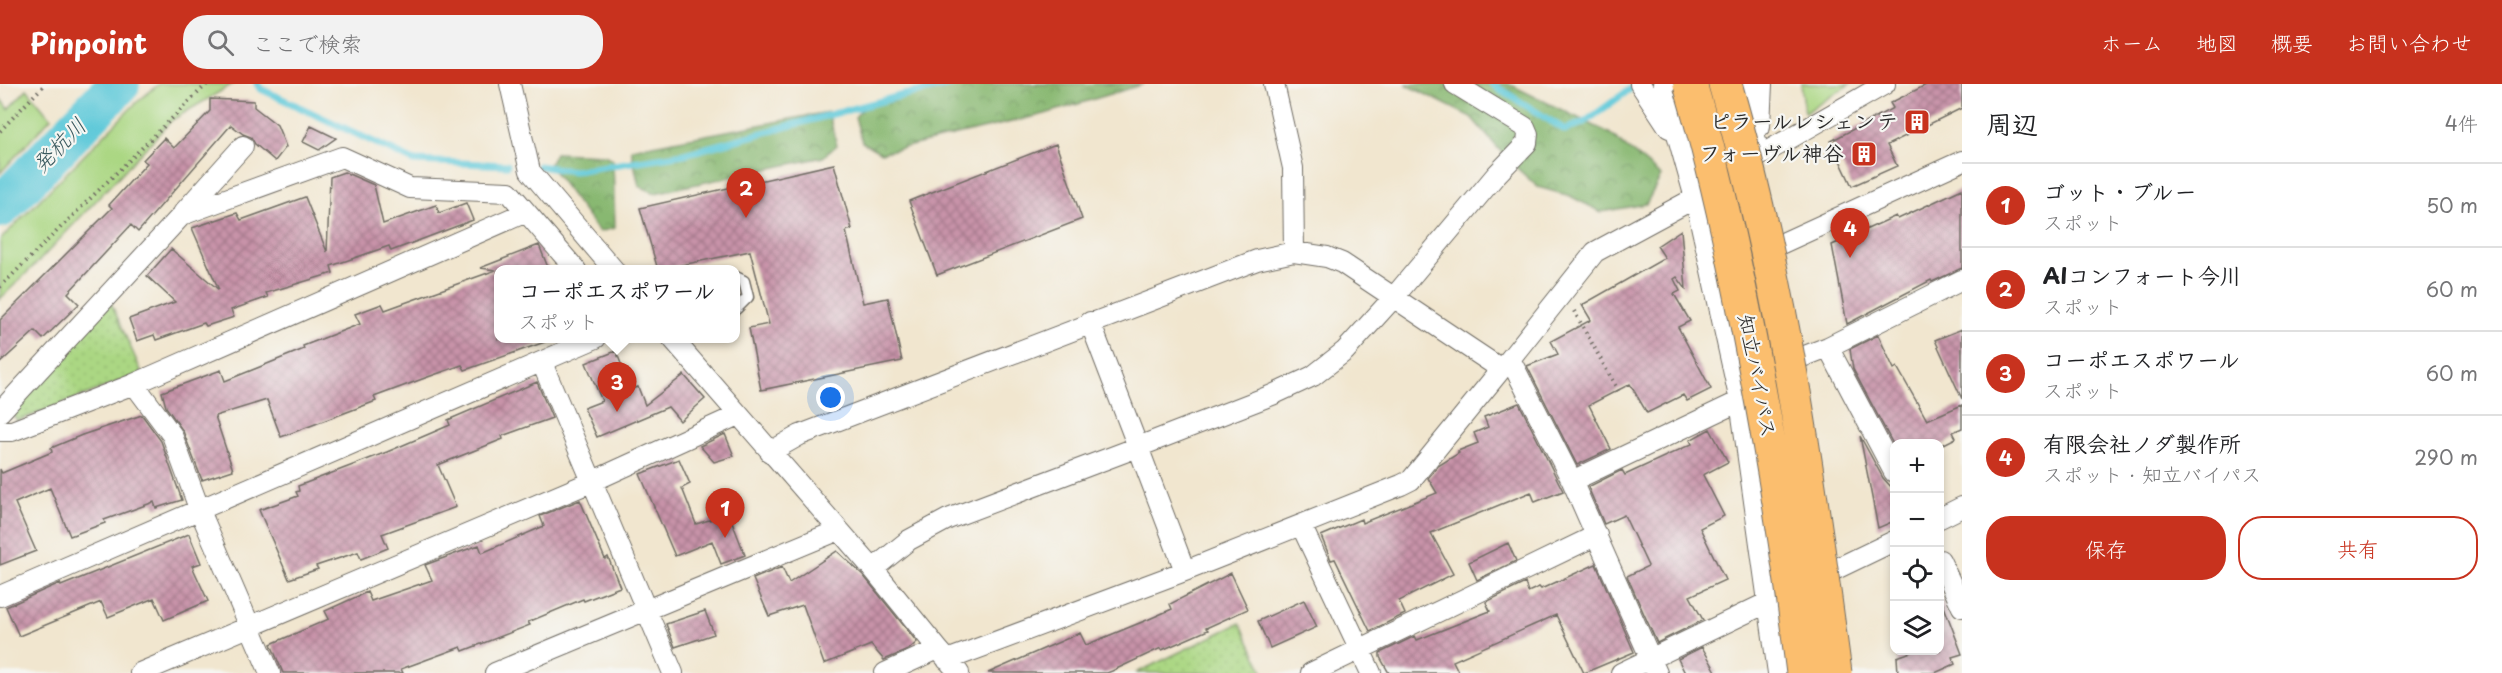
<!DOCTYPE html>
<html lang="ja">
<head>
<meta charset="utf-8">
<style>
	body { margin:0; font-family:"Playpen Sans","Klee One",sans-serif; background:#f2f2f2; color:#202124 }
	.controls { position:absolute; right:18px; bottom:18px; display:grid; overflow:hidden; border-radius:12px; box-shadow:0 3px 9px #0003 }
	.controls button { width:54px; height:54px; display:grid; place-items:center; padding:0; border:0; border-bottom:2px solid #e0e0e0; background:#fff; color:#202124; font:30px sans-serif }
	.you { position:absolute; left:831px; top:314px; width:21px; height:21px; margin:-15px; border:4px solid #fff; border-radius:50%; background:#1a73e8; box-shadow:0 0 0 9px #1a73e833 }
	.badge { display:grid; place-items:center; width:39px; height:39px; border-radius:50%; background:#c8321e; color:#fff; font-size:20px; font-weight:700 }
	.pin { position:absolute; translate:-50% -50px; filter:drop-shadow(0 2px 3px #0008) }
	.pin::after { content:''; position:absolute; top:32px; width:21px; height:18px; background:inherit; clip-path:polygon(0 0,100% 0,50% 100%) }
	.popup { position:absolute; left:494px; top:181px; width:246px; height:78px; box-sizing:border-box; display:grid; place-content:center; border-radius:12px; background:#fff; filter:drop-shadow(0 2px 4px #0005); font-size:20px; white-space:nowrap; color:#757577 }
	.popup b { font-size:22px; color:#202124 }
	.popup::after { content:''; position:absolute; left:50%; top:100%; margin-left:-12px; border:12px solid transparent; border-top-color:#fff }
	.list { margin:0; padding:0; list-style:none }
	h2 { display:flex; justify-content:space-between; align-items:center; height:78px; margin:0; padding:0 24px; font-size:26px }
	h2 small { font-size:20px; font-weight:400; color:#757577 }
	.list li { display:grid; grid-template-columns:39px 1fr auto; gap:18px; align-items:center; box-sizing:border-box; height:84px; padding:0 24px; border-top:2px solid #e0e0e0 }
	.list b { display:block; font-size:22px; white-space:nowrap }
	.list p { margin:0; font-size:20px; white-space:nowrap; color:#757577 }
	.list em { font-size:20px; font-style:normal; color:#757577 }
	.actions { display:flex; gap:12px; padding:18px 24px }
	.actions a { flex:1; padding:14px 0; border:2px solid #c8321e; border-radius:24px; text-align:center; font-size:21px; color:#c8321e }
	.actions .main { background:#c8321e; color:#fff }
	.icon { flex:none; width:33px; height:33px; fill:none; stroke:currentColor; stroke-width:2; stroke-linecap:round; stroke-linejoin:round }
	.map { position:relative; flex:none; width:1962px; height:589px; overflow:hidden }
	header { display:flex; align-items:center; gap:36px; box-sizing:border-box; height:84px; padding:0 30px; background:#c8321e; color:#fff }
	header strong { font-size:28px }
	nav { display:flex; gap:33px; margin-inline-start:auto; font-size:21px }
	.search { width:420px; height:54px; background:#f2f2f2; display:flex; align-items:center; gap:15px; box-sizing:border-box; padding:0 21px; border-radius:24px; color:#757577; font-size:22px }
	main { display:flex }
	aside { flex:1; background:#fff }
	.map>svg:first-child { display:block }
	.grass { fill:#abd783; stroke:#6b8157; stroke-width:1.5 }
	.forest { fill:url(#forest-crowns); stroke:#5a724e; stroke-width:1.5 }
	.park { fill:url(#park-dots); stroke:#6b8157; stroke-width:1.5 }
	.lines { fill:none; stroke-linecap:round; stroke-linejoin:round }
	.stream { stroke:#5fc9d9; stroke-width:7 }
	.river { stroke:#5fc9d9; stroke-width:42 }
	.building { fill:url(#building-cross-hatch) }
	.service-casing { stroke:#706c64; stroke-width:13 }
	.minor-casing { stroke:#706c64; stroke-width:22 }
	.path { stroke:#706c64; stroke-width:4; stroke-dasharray:1.5 4.5; stroke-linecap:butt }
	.service { stroke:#fff; stroke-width:10 }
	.minor { stroke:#fff; stroke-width:20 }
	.trunk-bridge-casing { stroke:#706c64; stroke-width:35; stroke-linecap:butt }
	.trunk-bridge { stroke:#fbbe6e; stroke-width:33 }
	.labels { text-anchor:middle; stroke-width:4.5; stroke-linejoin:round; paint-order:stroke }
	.poi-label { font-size:21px; font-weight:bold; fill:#2b2b2b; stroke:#f6f6f2; text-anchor:end }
	.street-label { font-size:21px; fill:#2b2b2b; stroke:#f6f6f2 }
	.water-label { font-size:22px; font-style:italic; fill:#3b5a5f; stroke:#f6f6f2 }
</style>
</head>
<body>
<header>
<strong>Pinpoint</strong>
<div class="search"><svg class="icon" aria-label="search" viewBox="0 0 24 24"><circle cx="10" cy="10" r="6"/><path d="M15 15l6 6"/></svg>ここで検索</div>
<nav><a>ホーム</a><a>地図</a><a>概要</a><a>お問い合わせ</a></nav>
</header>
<main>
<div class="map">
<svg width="1962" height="589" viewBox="0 0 1962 589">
	<defs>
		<pattern id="forest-crowns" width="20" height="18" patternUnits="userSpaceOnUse" patternTransform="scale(1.5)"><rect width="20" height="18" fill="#88b871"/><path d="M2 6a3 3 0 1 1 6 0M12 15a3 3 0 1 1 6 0" fill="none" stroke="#6f965d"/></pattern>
		<pattern id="park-dots" width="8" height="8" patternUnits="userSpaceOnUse" patternTransform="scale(1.5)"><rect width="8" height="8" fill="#abd783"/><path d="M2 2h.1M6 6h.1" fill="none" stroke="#93b971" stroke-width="1.8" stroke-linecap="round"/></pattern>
		<pattern id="building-cross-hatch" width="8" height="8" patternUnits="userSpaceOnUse" patternTransform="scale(1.5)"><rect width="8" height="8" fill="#c893a9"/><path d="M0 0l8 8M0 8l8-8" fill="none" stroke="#a3788a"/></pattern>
	</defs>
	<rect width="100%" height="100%" fill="#f6f6f2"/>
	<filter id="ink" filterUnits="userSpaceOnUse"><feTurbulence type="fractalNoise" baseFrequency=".0167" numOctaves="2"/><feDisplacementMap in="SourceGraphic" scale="12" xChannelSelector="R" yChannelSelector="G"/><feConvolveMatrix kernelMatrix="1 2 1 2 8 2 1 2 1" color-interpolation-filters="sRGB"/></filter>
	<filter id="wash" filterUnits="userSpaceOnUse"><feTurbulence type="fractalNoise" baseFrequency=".008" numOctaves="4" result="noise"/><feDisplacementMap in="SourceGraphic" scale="24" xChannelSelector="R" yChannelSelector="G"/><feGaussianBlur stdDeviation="1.35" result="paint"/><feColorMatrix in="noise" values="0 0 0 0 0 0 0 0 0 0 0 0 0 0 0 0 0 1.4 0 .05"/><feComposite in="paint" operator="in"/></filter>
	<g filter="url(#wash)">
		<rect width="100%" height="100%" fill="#f1e6cf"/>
		<path class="grass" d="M159,0h74l-61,36 -131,139 -41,40v-59l136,-137z
			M1801,0h49l-45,29z
			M27,5l24,29 -51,55v-75l8,11z"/>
		<path class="forest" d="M965,0h179l-99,30 -164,39 -19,-11 -7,-25 11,-12z
			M1405,0h104l100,49 52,43 -15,28 -45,8 -31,-16 -32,-9 -29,-26 -38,-44z
			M828,28l9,33 -14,12 -168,36 -16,-7 -8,-37z
			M555,69l50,2 8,5 2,68 -16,4 -50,-67z"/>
		<path class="park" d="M111,219l31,70 -125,48 -6,-10z
			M1240,539l24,50h-128z"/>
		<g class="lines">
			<path class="stream" d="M257,0l4,5 153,72 93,4
				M1492,0l73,46 20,-8 52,-38
				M539,82l35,5 110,-17 220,-59 50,-11"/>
			<path class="river" d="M0,123l119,-123"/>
		</g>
		<g id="blocks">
			<path class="building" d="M1928,0h34v24l-75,37 10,21 -45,20 -21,-45 62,-33 -3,-5z
				M210,15l44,2v6l23,18 9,22 -11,14 -20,-17 -4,-7 -8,-3 -12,-9 -93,107 -7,-7 -63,68 11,11 -36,35 -8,-8 -35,32v-43l112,-112 -3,-3 38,-42 -4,-3 21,-22 10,10 36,-37z
				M311,42l25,12 -17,12 -16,-8z
				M1056,60l26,75 -145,56 -28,-74z
				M834,80l18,65 -6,2 17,72 25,-5 14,63 -141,29 -12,-62 20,-4 -19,-73 -92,19 -18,-62z
				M344,88l30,13 9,39 53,-19 3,8 27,-10 7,17 -82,31 -2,-5 -58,20 2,7 -67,20 2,4 -37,13 3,7 -28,9 -2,-3 -48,17 -2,-5 -17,6 -8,-22 46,-17 -28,-26 24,-27 48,41 -27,-62 45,-15 4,7 64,-23 22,55 3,-75z
				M1962,105v79l-30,14 -1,-2 -84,44 -15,-79 64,-29 2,3z
				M1681,146l5,59 -9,-12 -3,2 6,12 -6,3 16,27 -12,6 33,62 -24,12 -4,-6 -36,18 -17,-29 -41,21 22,44 -34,16 -50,-99 31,-12 -7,-13 40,-21 -9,-15 83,-47 -8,-12z
				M539,161l10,25h-51v69h47v3l-80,28 -3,-5 -37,13 -51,19 2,4 -95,36 -14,-37 -52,16 18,54 -31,10 -19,-49 -17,-24 -4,-15 59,-22 4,11 79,-32 -1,-3 57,-22 -5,-10 27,-10 3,6 111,-40 -16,-2z
				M1962,245v70l-27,-59z
				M1878,251l16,34 3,-2 30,53 35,-15v23l-9,4 3,6 -12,6h-51l-40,-75 -2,-13 -1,-7z
				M616,267l15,38 7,-2 7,18 39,-30 21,24 -25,22 -12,-14 -71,30 -13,-29 18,-7 -16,-38z
				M537,298l15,36 -50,18 1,3 -65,26 18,42 -74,27 6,14 -27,11 -3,-7 -42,14 2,3 -29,10 -30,-69 39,-14 -2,-4 3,-1 -1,-5 89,-34 63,-27 -2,-5z
				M1519,319l44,88 -28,11 -4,-10 -100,41 22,41 -54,27 6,13 -35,17 -35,-72 -4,1 -10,-24 40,-17 1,4 75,-30 -9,-15 10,-12 21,-13 -1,-2 20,-8 -4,-10 14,-6 -4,-10z
				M142,331l19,26 21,59 -26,8 -2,-6 -50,18 1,3 -35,13 -20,-48 -35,15 21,48 -36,14v-96l2,4 50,-21 -1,-4 31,-13z
				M1710,345l18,33 -25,13 21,41 -24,12 25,52 -35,16 13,24 -46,23 -30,-67 21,-10 -24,-51 -20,9 -16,-37 34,-17 3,5 67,-31 -2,-4z
				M725,350l9,22 -20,6 -14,-16z
				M1860,352l23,42 11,12v31l-16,7z
				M679,375l11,25 -8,4 14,36 33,-10 16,41 -24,9 -9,-23 -37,15 -35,-82z
				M580,416l25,59 3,-2 12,30 -36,14 -1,-2 -55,23 2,3 -67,26 -2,-4 -60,22 2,4h-120l-12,-29 58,-25 -4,-8 42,-19 4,9 61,-21 -7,-15 54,-20 3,8 62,-27 -4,-10z
				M189,450l12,29 -9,3 16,35 -44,19 -10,-22 -46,19 -7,-15 -82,34 -13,-29 54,-24 1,3z
				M1508,459l8,18 -39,19 -8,-18z
				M837,467l26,24 54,67 -9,8 -24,10 -13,-15 -47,19 -21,-59 -34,11 -16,-37 29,-12 7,16z
				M1596,480l38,88 -50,21 -28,-58 -103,46 6,12h-70l-9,-16v-4l35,-17 2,4 73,-29 -4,-9 39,-19 3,9 11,-5 2,2z
				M1231,489l17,36 -42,19 2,2 -46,20 -1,-2 -49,23 -5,2h-119l92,-40 6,12 61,-25 25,-11 -2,-5z
				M1940,512l22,58 -10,3 3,7 -20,9h-37l-1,-16 17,-6h26z
				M1304,516l13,27 -47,21 -12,-27z
				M705,527l9,23 -39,13 -9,-23z
				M1702,563l15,26h-32l-7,-14z"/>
		</g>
	</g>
	<g filter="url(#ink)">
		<use href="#blocks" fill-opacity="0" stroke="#706c64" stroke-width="1.5"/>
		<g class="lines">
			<g class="service-casing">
				<path id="service" d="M736,193l8,4 4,16 -12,12"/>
			</g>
			<g class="minor-casing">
				<path id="minor" d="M510,0l20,87 84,99
					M1274,0l19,84 1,84
					M1640,0l29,44
					M1663,0l32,114 45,203 38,272
					M1744,0l12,57
					M1760,42l2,-42
					M1759,72l126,-72
					M183,129l60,-67
					M1776,162l186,-85
					M1090,238l48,125 134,-52 41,-19 32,-25 49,-54 102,-122 31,-32 1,-9 -3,-7 -70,-43
					M672,254l201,231 65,80
					M1828,263l66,125
					M1797,275l31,-12 134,-67
					M542,279l131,310
					M134,300l38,51 28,76 70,162
					M0,328l182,-197 160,-58 68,31 99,4 67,78
					M0,347h12l122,-47 392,-172
					M770,368l30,-17 457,-175 37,-8 33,5 15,6 159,106
					M1572,397l168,-80
					M1940,434l22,-11
					M1301,441l70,148
					M1940,476l22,47
					M873,485l36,-29 39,-21 190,-72 47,124
					M1813,496l81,-39
					M0,512l596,-258
					M947,576l238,-89 216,-86 10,-5 97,-119
					M140,589l451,-191 147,-67
					M495,589l344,-143
					M885,589l53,-24 21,24
					M1311,589l286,-138
					M1621,589l158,-76
					M1657,589l-85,-192 -62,-122 85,-107 100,-54"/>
			</g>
			<path class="path" d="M0,47l45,-47
				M0,203l207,-203
				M1574,227l45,81"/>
			<use href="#service" class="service"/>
			<use href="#minor" class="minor"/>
			<g class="trunk-bridge-casing">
				<path id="trunk-bridge" d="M1690,0c28,94 48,191 66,288 19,100 35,200 47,301
					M1725,0c56,192 84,391 110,589"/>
			</g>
			<use href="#trunk-bridge" class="trunk-bridge"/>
		</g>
	</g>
	<defs>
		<g id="building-square" transform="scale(1.35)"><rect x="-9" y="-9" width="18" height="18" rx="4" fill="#c8321e" stroke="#f6f6f2"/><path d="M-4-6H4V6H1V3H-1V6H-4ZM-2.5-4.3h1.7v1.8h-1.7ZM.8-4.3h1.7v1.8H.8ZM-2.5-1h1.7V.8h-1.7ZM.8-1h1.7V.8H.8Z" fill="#fff"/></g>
	</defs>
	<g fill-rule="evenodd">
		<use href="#building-square" x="1917" y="38"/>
		<use href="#building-square" x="1864" y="70"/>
	</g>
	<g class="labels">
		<g class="poi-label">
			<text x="1898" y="45">ピラールレシェンテ</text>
			<text x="1844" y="77">フォーヴル神谷</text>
		</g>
		<g class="street-label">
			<text transform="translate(1757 292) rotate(79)" y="7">知立バイパス</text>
		</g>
		<g class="water-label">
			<text transform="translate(59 61) rotate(-46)" y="8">発杭川</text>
		</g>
	</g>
</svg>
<div class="controls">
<button>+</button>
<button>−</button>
<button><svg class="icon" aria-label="locate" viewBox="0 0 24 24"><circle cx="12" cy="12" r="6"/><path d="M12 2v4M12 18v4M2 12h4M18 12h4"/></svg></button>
<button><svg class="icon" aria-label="layers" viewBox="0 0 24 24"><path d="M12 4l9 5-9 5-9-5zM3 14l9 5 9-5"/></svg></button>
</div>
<div class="you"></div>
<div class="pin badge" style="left:725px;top:454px">1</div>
<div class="pin badge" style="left:746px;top:134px">2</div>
<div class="pin badge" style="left:617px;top:328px">3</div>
<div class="popup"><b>コーポエスポワール</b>スポット</div>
<div class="pin badge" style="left:1850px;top:174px">4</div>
</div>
<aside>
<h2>周辺<small>4件</small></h2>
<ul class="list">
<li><span class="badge">1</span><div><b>ゴット・ブルー</b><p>スポット</p></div><em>50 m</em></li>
<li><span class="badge">2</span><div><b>AIコンフォート今川</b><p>スポット</p></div><em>60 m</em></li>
<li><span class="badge">3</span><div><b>コーポエスポワール</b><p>スポット</p></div><em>60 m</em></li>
<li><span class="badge">4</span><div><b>有限会社ノダ製作所</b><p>スポット · 知立バイパス</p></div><em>290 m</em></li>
</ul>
<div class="actions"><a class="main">保存</a><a>共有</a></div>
</aside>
</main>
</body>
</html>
